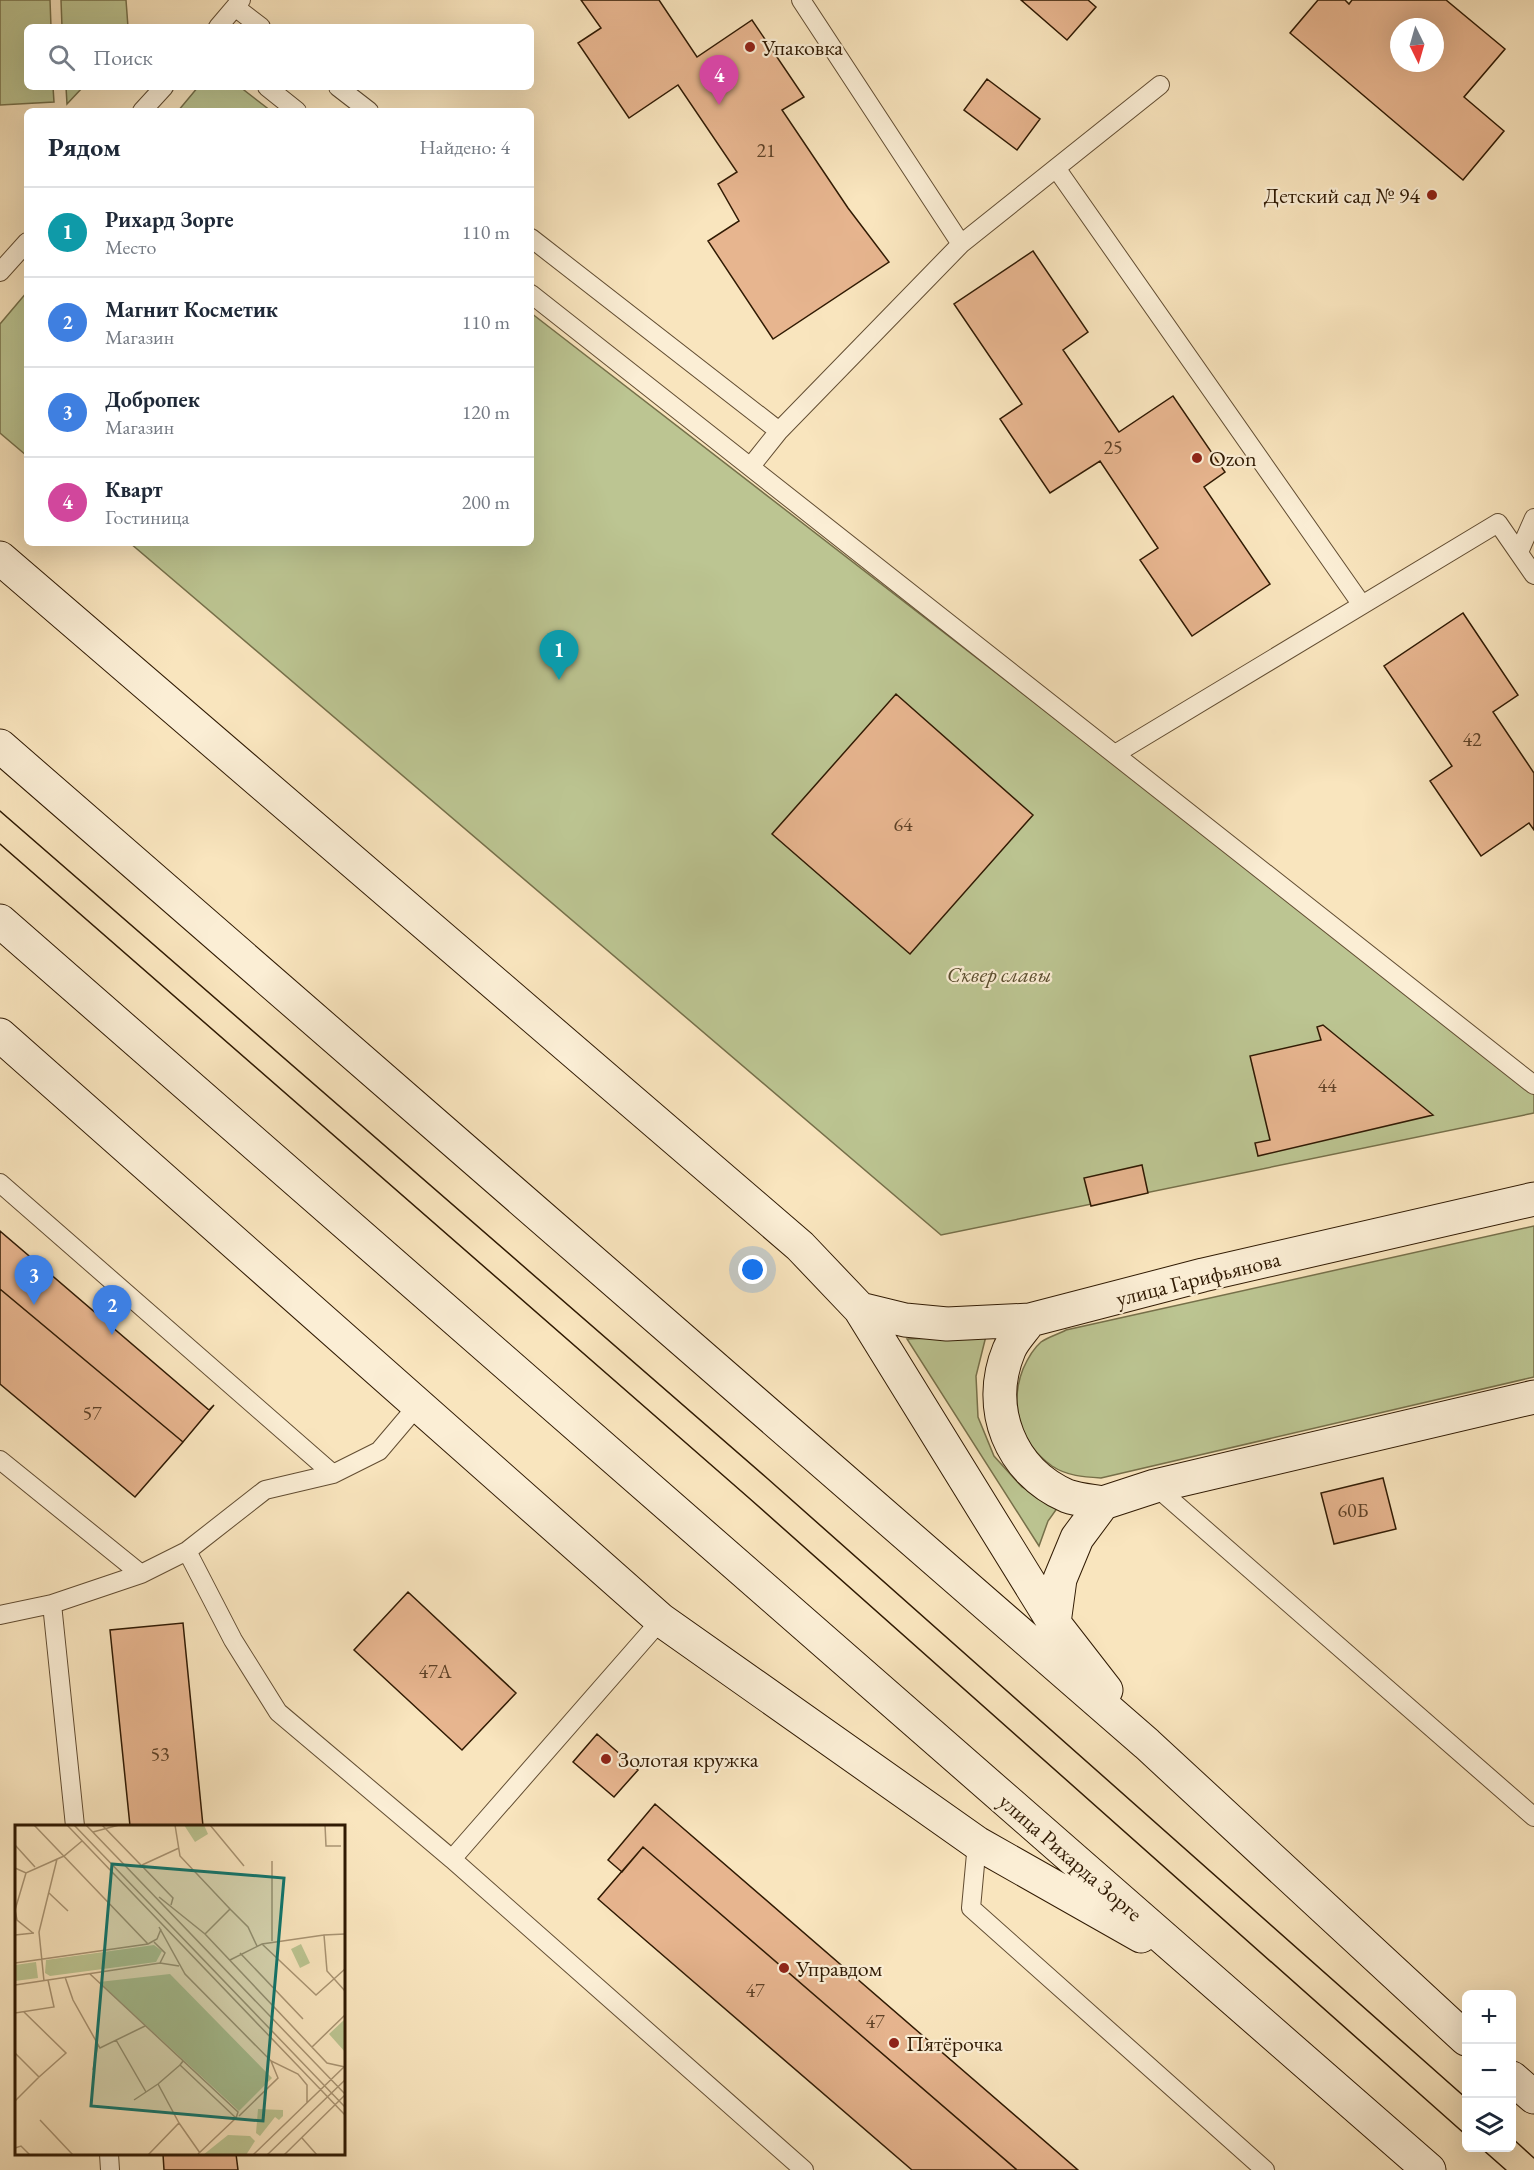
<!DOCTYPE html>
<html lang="ru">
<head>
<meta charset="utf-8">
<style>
	body { margin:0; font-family:"EB Garamond",serif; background:#f2f2f3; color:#1f2937 }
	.controls { position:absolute; right:18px; bottom:18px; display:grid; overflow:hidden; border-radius:9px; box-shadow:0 6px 24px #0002 }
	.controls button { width:54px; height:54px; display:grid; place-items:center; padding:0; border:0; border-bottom:2px solid #e0e1e3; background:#fff; color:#1f2937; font:30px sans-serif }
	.compass { position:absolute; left:1390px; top:18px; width:54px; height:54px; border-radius:50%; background:#fff; box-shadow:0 6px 24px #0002; rotate:175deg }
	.you { position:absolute; left:753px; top:1270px; width:21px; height:21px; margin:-15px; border:4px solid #fff; border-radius:50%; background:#1a73e8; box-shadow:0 0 0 9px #1a73e833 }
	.badge { display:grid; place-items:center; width:39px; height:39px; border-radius:50%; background:#2563eb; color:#fff; font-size:20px; font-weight:700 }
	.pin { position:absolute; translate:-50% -50px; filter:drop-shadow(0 2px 3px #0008) }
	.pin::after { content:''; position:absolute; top:32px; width:21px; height:18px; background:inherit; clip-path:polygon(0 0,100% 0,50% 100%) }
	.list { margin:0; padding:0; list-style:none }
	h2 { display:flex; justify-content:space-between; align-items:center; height:78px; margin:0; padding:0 24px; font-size:26px }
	h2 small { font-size:20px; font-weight:400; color:#747a83 }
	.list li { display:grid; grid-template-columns:39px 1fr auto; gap:18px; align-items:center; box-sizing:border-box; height:90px; padding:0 24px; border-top:2px solid #e0e1e3 }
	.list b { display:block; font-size:22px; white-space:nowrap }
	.list p { margin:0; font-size:20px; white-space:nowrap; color:#747a83 }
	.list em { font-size:20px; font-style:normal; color:#747a83 }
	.icon { flex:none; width:33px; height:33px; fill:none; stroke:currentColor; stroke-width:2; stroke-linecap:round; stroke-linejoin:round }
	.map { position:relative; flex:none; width:1534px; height:2170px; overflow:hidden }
	.search { position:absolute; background:#fff; box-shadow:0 6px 24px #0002; left:24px; top:24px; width:510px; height:66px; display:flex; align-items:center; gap:15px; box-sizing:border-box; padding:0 21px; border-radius:9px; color:#747a83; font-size:22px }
	.panel { position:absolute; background:#fff; box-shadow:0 6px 24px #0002; left:24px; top:108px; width:510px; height:438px; border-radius:9px }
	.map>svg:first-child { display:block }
	.green { fill:#bcc592; stroke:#76704a; stroke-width:1.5 }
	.building { fill:#e7b58f; stroke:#301a03; stroke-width:1.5; fill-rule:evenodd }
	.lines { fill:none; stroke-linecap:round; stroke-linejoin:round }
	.lane-casing { stroke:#624d32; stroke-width:20 }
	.secondary-casing { stroke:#301a03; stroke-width:35 }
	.lane { stroke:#fbeed5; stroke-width:18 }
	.secondary { stroke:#fbeed5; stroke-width:33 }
	.tram { stroke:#301a03; stroke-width:1.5 }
	.poi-dot { fill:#8f2418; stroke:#fbeed5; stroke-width:2 }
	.labels { text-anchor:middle; stroke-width:4.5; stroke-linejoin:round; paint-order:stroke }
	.number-label { font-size:20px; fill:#5e4126 }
	.poi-label { font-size:22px; fill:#301a03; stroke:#fbeed5; text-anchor:start }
	.park-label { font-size:22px; font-style:italic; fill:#5a4d2e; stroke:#fbeed5 }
	.street-label { font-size:22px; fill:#301a03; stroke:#fbeed5 }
	.inset-road { fill:none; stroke:#a99473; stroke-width:1.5 }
	.view { fill:#0f766e; fill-opacity:0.15; stroke:#0f766e; stroke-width:3 }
	.inset-edge { fill:none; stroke:#301a03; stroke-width:3 }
</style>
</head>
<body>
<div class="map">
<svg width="1534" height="2170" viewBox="0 0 1534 2170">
	<rect width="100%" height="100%" fill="#f9e5be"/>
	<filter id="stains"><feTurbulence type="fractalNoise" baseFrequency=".00333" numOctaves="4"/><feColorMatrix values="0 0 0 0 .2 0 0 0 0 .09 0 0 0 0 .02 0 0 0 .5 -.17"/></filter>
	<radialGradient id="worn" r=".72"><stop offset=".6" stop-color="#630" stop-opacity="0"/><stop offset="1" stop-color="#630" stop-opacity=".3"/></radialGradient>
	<path class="green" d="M0,0h50l1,27h-24v60h26l1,15 -54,3z
		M61,0h65l2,27h-66z
		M66,87h17l-16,17z
		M198,87h42l31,24h-93z
		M27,292v164l-27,-23v-109z
		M531,313l1003,776v24l-593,122 -811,-692h401z
		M1534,1226v151l-433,101c-17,-1 -34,-2 -49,-12 -32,-23 -43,-61 -29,-97 4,-9 11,-21 18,-27 7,-5 18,-8 25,-12z
		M986,1336l-10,40 2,41 16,39 28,31 36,20 -10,14 -9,25 -132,-207z"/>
	<path class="building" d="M581,0h78l38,57 55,-37 52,77 -22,13 66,98 41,54 -116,77 -65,-98 31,-20 -21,-37 19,-12 -59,-87 -49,33 -51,-75 23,-15z
		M1021,0h67l8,7 -29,33z
		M1318,0h27l4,4 3,-4h94l59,49 -41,48 40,34 -41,49 -173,-147zM1399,27h36v36h-36z
		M987,79l53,40 -23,31 -53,-40z
		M1033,251l55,81 -25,18 56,82 54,-36 52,76 -21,15 66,97 -78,52 -52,-76 18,-12 -58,-87 -50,32 -50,-74 22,-15 -68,-100z
		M1463,613l55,82 -25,17 41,61v57l-5,-7 -48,33 -51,-75 22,-15 -68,-100z
		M896,694l137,121 -123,139 -138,-120z
		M1323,1025l110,90 -175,41 -3,-13 15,-3 -20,-84 71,-16 -4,-13z
		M1142,1165l6,28 -57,13 -7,-28z
		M0,1231l209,179 5,-5 -31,37 -183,-153z
		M0,1289l183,153 -48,55 -135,-113z
		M1383,1478l13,51 -62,15 -13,-51z
		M408,1592l108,101 -54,57 -108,-100z
		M183,1623l20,203h-73l-20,-196z
		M597,1734l41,36 -24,27 -41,-35z
		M655,1804l423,366h-61l-374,-323 -21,25 -14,-12z
		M643,1847l374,323h-105l-268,-231 -46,-40z
		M163,2154h73l2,16h-74z"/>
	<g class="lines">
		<g class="lane-casing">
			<path id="lane" d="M801,0l160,244 199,-159
				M235,7l26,20
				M218,27l23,-27
				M267,87l30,24
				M338,87l31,24
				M142,111l22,-24
				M1056,168l306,437
				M531,238l248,193 -28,35
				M0,272l27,-30
				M531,294l1003,791
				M779,431l182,-187
				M1519,552l15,-34
				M1115,754l383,-231 36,52
				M0,1183l333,291
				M0,1460l141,114
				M1155,1486l379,331
				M187,1551l46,89 45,72 174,147
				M52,1604l23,222
				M0,1615l52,-11 89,-30 46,-23 78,-61 68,-16 46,-23 39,-46
				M661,1620l-209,239 352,311
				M977,1843l-6,65 294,262
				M109,2154l1,16"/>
		</g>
		<g class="secondary-casing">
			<path id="secondary" d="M0,558l800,688 60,63 194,314 52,67
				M0,746l1147,998 319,295
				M0,921l1429,1249
				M0,1035l661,585 316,223 164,93
				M860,1309l45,11 42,4 83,-4 173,-45 331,-76
				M1030,1320c-7,10 -17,20 -21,30 -24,58 1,121 58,146 11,4 25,5 36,7
				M1054,1623l6,-44 17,-41 26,-35 52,-17 379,-89
				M1512,2078l22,19"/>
		</g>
		<use href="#lane" class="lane"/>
		<use href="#secondary" class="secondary"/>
		<path class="tram" d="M0,811l768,668 698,619
			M0,844l749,654 717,637
			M1512,2138l22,20
			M1481,2148l25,22"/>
	</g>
	<g class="poi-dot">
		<circle cx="750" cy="47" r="6"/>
		<circle cx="1432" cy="195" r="6"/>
		<circle cx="1197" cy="458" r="6"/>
		<circle cx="606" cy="1759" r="6"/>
		<circle cx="784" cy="1968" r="6"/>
		<circle cx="894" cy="2043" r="6"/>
	</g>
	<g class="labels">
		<g class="number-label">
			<text x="766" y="157">21</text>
			<text x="1113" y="454">25</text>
			<text x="1472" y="746">42</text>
			<text x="903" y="831">64</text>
			<text x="1327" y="1092">44</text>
			<text x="92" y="1420">57</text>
			<text x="1353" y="1517">60Б</text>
			<text x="435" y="1678">47А</text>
			<text x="160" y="1761">53</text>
			<text x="755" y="1997">47</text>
			<text x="875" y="2028">47</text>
		</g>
		<g class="poi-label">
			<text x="762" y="55">Упаковка</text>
			<text x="1420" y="203" text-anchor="end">Детский сад № 94</text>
			<text x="1209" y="466">Ozon</text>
			<text x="618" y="1767">Золотая кружка</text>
			<text x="796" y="1976">Управдом</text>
			<text x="906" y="2051">Пятёрочка</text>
		</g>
		<g class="park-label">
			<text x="999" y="982">Сквер славы</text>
		</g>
		<g class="street-label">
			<text transform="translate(1198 1278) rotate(-14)" y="8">улица Гарифьянова</text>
			<text transform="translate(1071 1857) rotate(41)" y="8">улица Рихарда Зорге</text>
		</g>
	</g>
	<g transform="translate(15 1825)">
		<rect width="330" height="330" fill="#f9e5be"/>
		<path d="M169,0h20l4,9 -13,8zM286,119l9,19 -10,5 -9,-19zM139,120l8,6 -6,11 -106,14 -5,-3 1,-13zM21,137l2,16 -23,3v-16zM155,149l102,104 -33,33 -140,-129zM330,194v33l-16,-18zM243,284l25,1v6l-4,4 -4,-3 -15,19 -4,-3zM213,310l22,1 5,5 -9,14h-43z" fill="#bcc592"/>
		<path class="inset-road" d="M19,0l114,119M52,0l278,290M59,0l271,282M71,0l259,269M87,0l71,73 -2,7M160,0l5,31 50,53 -25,25M195,0l34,41M310,0l1,21h15M78,7l26,-7M0,20l20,22M257,36v80M127,40l37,-17M0,43l11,5 38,-17 18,-15M11,48l-11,37 2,10 16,13M34,68l19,18M144,72l46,37 122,129 18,4M215,84l18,18 9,19M144,102l26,47 86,87 27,13 9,11v19M330,109l-21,1 3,36 18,20M0,110l19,-2M139,117l11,11 -5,10M247,119l54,51 29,-26M225,128l63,66M215,135l32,-16 62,-9M0,138l133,-19 9,-5 4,-10M75,149l148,138 -2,6M50,152l8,23 27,48 45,-22M29,156l-5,-49 18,-73M0,160l145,-22 19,3M0,188l39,-6 -6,-27M101,215l30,52M297,222l33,-32M0,228l24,24 27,-24 -42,-41M168,236l-3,4 56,53M78,245l5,-26M143,259l22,-19M119,275l24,-16 21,39M0,276l24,-24M224,291l39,-38 -7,-17M25,295l33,35M287,313l15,17M0,323l6,-2 9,9M183,329l38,-36M133,330l31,-32 21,30M238,330l91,-88M252,330l78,-75M269,330l61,-60"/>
		<path class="view" d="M97,39l172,14 -21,243 -172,-15z"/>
		<rect width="330" height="330" class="inset-edge"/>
	</g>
	<rect width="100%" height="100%" filter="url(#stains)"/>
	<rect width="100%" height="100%" fill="url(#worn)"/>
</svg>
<div class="controls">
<button>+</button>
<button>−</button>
<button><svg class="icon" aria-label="layers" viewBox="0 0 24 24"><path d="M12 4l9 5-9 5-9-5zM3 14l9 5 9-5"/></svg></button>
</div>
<svg class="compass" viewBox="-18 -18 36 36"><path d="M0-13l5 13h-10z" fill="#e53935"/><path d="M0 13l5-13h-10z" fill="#747a83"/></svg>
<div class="you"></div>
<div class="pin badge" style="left:559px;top:680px;background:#0f9aa8">1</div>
<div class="pin badge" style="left:112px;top:1335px;background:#3f7fe0">2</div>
<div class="pin badge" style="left:34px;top:1305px;background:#3f7fe0">3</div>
<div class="pin badge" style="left:719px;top:105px;background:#d1479c">4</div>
<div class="search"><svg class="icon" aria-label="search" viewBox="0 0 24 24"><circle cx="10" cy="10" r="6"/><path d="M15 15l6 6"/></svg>Поиск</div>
<section class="panel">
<h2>Рядом<small>Найдено: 4</small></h2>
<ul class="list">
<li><span class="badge" style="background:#0f9aa8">1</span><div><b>Рихард Зорге</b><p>Место</p></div><em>110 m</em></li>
<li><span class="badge" style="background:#3f7fe0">2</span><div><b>Магнит Косметик</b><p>Магазин</p></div><em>110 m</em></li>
<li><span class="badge" style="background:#3f7fe0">3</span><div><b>Добропек</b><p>Магазин</p></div><em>120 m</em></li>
<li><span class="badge" style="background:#d1479c">4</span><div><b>Кварт</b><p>Гостиница</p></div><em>200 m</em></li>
</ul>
</section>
</div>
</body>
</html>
